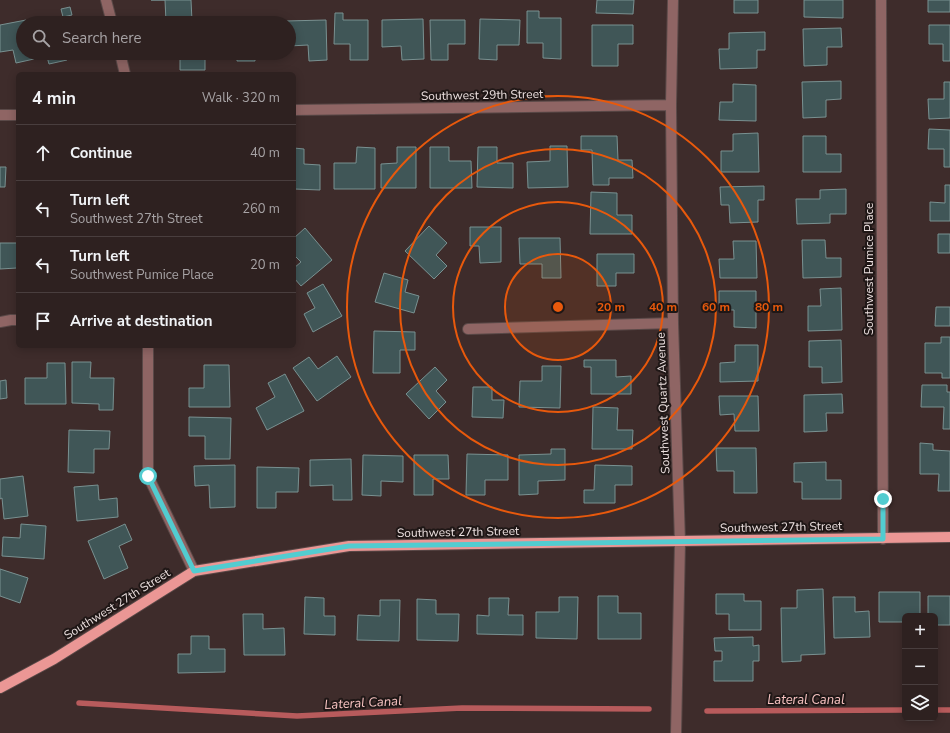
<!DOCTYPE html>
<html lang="en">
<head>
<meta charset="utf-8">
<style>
	body { margin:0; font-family:"Nunito Sans",sans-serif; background:#3a2e2d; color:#f1f3f6 }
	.controls { position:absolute; right:12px; bottom:12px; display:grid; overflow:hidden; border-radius:6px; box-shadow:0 2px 10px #0003 }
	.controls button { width:36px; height:36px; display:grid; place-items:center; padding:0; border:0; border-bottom:1px solid #493e3e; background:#2e2120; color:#f1f3f6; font:20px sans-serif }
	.stop { position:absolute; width:12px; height:12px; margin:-9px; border:3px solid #52ccd0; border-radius:50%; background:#fff }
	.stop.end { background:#52ccd0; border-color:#fff; box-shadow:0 1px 4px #0008 }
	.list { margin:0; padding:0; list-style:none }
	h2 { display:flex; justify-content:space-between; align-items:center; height:52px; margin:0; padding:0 16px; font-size:17px }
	h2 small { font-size:13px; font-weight:400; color:#a7a3a5 }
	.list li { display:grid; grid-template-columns:26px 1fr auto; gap:12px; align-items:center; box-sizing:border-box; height:56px; padding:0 16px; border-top:1px solid #493e3e }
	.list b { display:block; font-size:15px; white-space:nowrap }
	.list p { margin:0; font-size:13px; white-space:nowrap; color:#a7a3a5 }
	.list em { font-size:13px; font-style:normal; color:#a7a3a5 }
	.icon { flex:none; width:22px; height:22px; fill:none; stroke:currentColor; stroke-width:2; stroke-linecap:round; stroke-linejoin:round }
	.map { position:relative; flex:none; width:950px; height:733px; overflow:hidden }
	.search { position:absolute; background:#2e2120; box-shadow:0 2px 10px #0003; left:16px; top:16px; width:280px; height:44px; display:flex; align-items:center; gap:10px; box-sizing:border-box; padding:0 14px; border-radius:22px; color:#a7a3a5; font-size:15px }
	.panel { position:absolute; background:#2e2120; box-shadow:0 2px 10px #0003; left:16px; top:72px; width:280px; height:276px; border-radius:6px }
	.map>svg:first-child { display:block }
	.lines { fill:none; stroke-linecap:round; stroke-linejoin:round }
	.stream { stroke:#b85b5c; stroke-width:5.5 }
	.building { fill:#405657; stroke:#799191 }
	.minor-casing { stroke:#5a4948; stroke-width:12 }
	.major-casing { stroke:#5a4948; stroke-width:12 }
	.minor { stroke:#8f6564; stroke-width:10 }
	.major { stroke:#eb9795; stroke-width:10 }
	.route { stroke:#52ccd0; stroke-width:5 }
	.ring { fill:none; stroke:#e8590c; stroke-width:2 }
	.labels { text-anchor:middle; stroke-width:4; stroke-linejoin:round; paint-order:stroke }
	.street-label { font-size:12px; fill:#ede1e0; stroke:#1f1716 }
	.water-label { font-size:13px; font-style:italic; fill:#f6c2c0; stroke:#1f1716 }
	.centre { fill:#e8590c; stroke:#1f1716; stroke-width:2 }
	.ring-label { font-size:12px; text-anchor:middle; font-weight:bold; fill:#e8590c; stroke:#1f1716; stroke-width:4; stroke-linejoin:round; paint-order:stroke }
</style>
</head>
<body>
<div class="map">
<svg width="950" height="733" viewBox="0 0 950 733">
	<rect width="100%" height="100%" fill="#3e2c2b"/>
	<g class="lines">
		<path class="stream" d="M79,703l218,13 165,-8 187,1
			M935,710h15
			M707,711l198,-1"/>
	</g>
	<path class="building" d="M151,0h40l1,21 -26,1 -1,-22z
		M597,0h37l-1,14 -37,-1z
		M734,0h24v13h-24z
		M804,0h39v18l-39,-1z
		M928,0h22v12h-22z
		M70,7l2,8 -9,2 -2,-8z
		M527,11h12v7h22v41l-18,-1v-15h-16z
		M335,13h8v7h25v40h-18v-16h-16z
		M73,17l1,6h-25z
		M423,19l1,40 -22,1 -1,-14 -19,1v-27z
		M480,19l40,1 -1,25h-22v15l-18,-1z
		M26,20v3h-3v30h9l2,6 -18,4 -3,-13 -13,2v-27z
		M278,20v3h-42v-2z
		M326,20l1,40 -18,1 -1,-16 -19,1v-23h-4v-2z
		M430,20h35v24h-17v16h-17z
		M592,25h41v19h-15v22h-26z
		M929,25h21v36h-7v-17h-14z
		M841,28l1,19h-15v18l-23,1 -1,-37z
		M765,32v18h-8v18l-37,1 -1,-20h10v-16z
		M46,53h20l1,7 -18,4z
		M164,53h41v17h-25v-15h-16z
		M237,53h18v8h-18z
		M841,81v18l-15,1v17l-23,1 -1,-36z
		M944,82h6v36l-21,1 -1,-20h16z
		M733,84l23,1v36l-37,-1 1,-18h13z
		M929,129l21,1v37h-6v-18h-16z
		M758,133l1,39h-38v-21h12v-17z
		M581,136h36l1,24h14l1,18h-24v7h-16l-1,-35h-11z
		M803,136h23v18h15v18h-38z
		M550,146h17l1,41 -40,1 -1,-26 23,-1z
		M357,147l18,1v41h-41v-26h22z
		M397,147h19v41h-35v-24l16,-1z
		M430,147h19v14h22l1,27h-42z
		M478,147h19v16h16v25l-36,-1z
		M294,148l10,1v15l16,1v25l-26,-1z
		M0,167h6l-1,20h-5z
		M945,185h5v36h-20v-19l15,1z
		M764,186v14h-6v22l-28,1 -1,-18h-8l-1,-18z
		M846,189v25h-16v9l-33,1 -1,-25h24v-9z
		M591,192l26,1v22h15v19h-42z
		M429,226l18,17 -11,12 11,11 -13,13 -29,-28z
		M470,227h31v35l-21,1 -1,-17h-9z
		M305,228l27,32 -31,26 -7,-8v-10l7,-6 -7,-7v-17z
		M938,234h12v19h-12z
		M519,238h41l1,40h-19v-14h-22z
		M802,240h23l1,18h15v19l-38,1z
		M733,241h23l1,37h-37l-1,-19h15z
		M0,243h17v25l-17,1z
		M597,254h37v19h-18v13h-19z
		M384,273l24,7 -3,12 14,4 -5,17 -39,-11z
		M323,284l19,32 -29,16 -9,-18 11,-6 -8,-15z
		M841,288l1,42 -34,1v-25h13l-1,-17z
		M719,291h37v37l-22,-1v-17h-15z
		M936,307h14v19h-15z
		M374,331l41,1v18h-15v23h-27z
		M941,337h9v41h-8v-5h-17v-30h16z
		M841,340l1,42 -20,1v-16h-13v-26z
		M735,345h23v36l-38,1v-19l15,-1z
		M337,356l14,21 -34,24 -24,-33 16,-11 9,12z
		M584,360h32v17l15,-1v18h-40v-27h-7z
		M72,362h19l-1,16h24l-1,32h-14v-6l-27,-1z
		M47,363h18l1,41h-41v-26h22z
		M204,365h25l1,42h-41v-19h15z
		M542,366h19l-1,42 -41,-1 1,-26h22z
		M435,367l12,13 -11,11 10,11 -17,17 -23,-25z
		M285,374l19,37 -37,19 -11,-22 19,-11 -7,-14z
		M6,380l1,18 -7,1v-18z
		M922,385h25v7h3v37h-7l1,-22h-23z
		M473,387h19v13h12l-1,18 -31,-1z
		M842,394l1,19h-17l1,18 -23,1v-37z
		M719,396h39l1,35h-24l-1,-17 -14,1z
		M593,407l25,1 -1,22h16l-1,19h-40z
		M189,417l42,1 -1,41h-25v-23h-16z
		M69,430l41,1 -1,18h-15v24l-26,-1z
		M920,443l13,1v6l17,1v40h-12l1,-17h-19z
		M716,448h40l1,45h-23v-22h-17z
		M551,449h14v31l-27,1v13l-19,1v-40l32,-1z
		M467,454l41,1v25h-23v15h-19z
		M363,455l40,1v26l-22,-1v15l-19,-1z
		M414,455h34l1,24h-16v16h-19z
		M351,459l1,41h-19v-15l-23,1v-26z
		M826,462v18h15v19h-39v-17h-8v-19z
		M235,465v42l-25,1 -1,-23 -14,1 -1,-20z
		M595,465l37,1v19h-17v18h-31v-13h10z
		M257,467l42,1 -1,24h-22v16h-19z
		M23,476l5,40 -24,3 -2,-21 -2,1v-20z
		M98,485l1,15 18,-2 1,19 -41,4 -3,-34z
		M21,524l25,2 -2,33 -42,-3 1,-19 17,1z
		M125,524l7,16 -13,6 9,22 -24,11 -16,-38z
		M0,569l28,9 -8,25 -20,-7z
		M823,589l2,65 -24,1v6l-19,1 -1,-54h16v-18z
		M879,592h41v24h-15v11h-2v-5h-24z
		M716,594h28v7h17v29h-32v-16h-13z
		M598,596h20v17h23v26h-43z
		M928,596h22v29h-15v-9h-7z
		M305,597l19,1v18h11v19l-31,-1z
		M559,597h19l-1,42 -41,-1v-26h23z
		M833,597h22v15l14,-1 1,26 -36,1z
		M489,598h20l-1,17h15v20l-46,-1v-19l12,1z
		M417,599l19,1v14h23l-1,27 -41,-1z
		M380,600h20l-1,41 -42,-1 1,-25 22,1z
		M243,614h20v15l21,-1 1,27h-41z
		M191,636h18v13h16v23l-47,1v-19h13z
		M753,637v9l6,-1v16h-6v20h-39v-20h8v-10h-7l-1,-13z"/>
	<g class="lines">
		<g class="minor-casing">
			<path id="minor" d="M106,0l6,23
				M673,0l-2,105 2,218 7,219 -4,191
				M881,0l2,539
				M120,53l5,21
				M294,110l377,-5
				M0,115h18
				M0,322l11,-2h7
				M468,329l205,-6
				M148,346v130l46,95"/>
		</g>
		<g class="major-casing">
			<path id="major" d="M0,688l54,-29 140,-88 155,-25 601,-9"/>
		</g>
		<use href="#minor" class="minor"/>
		<use href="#major" class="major"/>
	</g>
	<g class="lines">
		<path class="route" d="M148,476l46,95 155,-25 534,-7v-40"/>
	</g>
	<circle cx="558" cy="307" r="53" fill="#e8590c" fill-opacity=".12"/>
	<g class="ring">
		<circle cx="558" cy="307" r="53"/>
		<circle cx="558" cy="307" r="105"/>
		<circle cx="558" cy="307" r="158"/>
		<circle cx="558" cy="307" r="211"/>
	</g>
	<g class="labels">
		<g class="street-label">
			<text transform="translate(482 95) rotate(-1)" y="4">Southwest 29th Street</text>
			<text transform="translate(869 269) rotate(-90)" y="4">Southwest Pumice Place</text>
			<text transform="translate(663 403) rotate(-92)" y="4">Southwest Quartz Avenue</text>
			<text transform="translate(781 527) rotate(-1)" y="4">Southwest 27th Street</text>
			<text transform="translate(458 532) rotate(-1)" y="4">Southwest 27th Street</text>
			<text transform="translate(117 604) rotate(-32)" y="4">Southwest 27th Street</text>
		</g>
		<g class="water-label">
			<text x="806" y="704">Lateral Canal</text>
			<text transform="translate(363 702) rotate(-3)" y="5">Lateral Canal</text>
		</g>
	</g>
	<circle cx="558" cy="307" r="6" class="centre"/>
	<g class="ring-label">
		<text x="611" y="311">20 m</text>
		<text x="663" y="311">40 m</text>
		<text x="716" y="311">60 m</text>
		<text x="769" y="311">80 m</text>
	</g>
</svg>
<div class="controls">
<button>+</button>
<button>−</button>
<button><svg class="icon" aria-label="layers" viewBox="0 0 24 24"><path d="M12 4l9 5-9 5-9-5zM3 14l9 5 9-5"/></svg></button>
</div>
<div class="stop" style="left:148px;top:476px"></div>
<div class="stop end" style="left:883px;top:499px"></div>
<div class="search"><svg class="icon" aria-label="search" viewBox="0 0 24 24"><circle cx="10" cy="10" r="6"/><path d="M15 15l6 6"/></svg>Search here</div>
<section class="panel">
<h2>4 min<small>Walk · 320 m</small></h2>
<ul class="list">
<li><svg class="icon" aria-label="ahead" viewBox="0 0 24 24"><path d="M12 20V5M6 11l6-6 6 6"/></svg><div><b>Continue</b></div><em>40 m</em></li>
<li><svg class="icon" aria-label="left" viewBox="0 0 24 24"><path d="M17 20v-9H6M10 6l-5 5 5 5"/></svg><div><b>Turn left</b><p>Southwest 27th Street</p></div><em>260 m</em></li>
<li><svg class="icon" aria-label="left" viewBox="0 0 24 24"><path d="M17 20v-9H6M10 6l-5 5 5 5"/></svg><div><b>Turn left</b><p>Southwest Pumice Place</p></div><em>20 m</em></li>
<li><svg class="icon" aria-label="arrive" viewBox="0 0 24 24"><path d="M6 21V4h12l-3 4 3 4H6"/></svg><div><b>Arrive at destination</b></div></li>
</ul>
</section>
</div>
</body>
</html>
